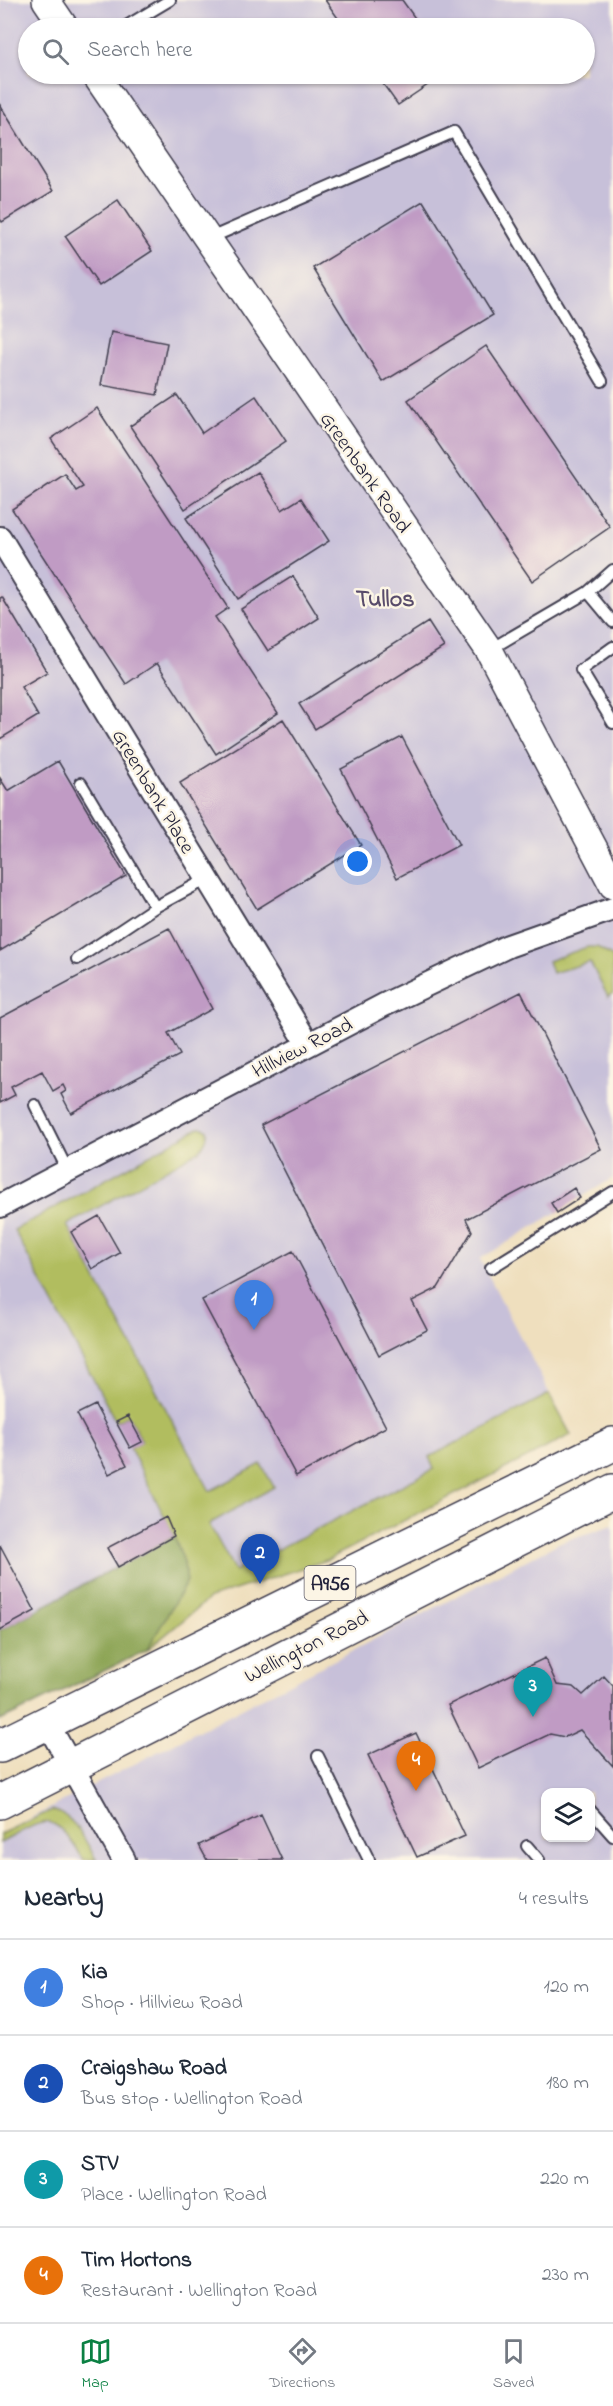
<!DOCTYPE html>
<html lang="en">
<head>
<meta charset="utf-8">
<style>
	body { margin:0; font-family:"Indie Flower",sans-serif; background:#f2f2f3; color:#1f2937 }
	.controls { position:absolute; right:18px; bottom:18px; display:grid; overflow:hidden; border-radius:12px; box-shadow:0 2px 4px #0004 }
	.controls button { width:54px; height:54px; display:grid; place-items:center; padding:0; border:0; border-bottom:2px solid #e0e1e3; background:#fff; color:#1f2937; font:30px sans-serif }
	.you { position:absolute; left:358px; top:862px; width:21px; height:21px; margin:-15px; border:4px solid #fff; border-radius:50%; background:#1a73e8; box-shadow:0 0 0 9px #1a73e833 }
	.badge { display:grid; place-items:center; width:39px; height:39px; border-radius:50%; background:#0b8043; color:#fff; font-size:20px; font-weight:700 }
	.pin { position:absolute; translate:-50% -50px; filter:drop-shadow(0 2px 3px #0008) }
	.pin::after { content:''; position:absolute; top:32px; width:21px; height:18px; background:inherit; clip-path:polygon(0 0,100% 0,50% 100%) }
	.list { margin:0; padding:0; list-style:none }
	h2 { display:flex; justify-content:space-between; align-items:center; height:78px; margin:0; padding:0 24px; font-size:26px }
	h2 small { font-size:20px; font-weight:400; color:#747a83 }
	.list li { display:grid; grid-template-columns:39px 1fr auto; gap:18px; align-items:center; box-sizing:border-box; height:96px; padding:0 24px; border-top:2px solid #e0e1e3 }
	.list b { display:block; font-size:22px; white-space:nowrap }
	.list p { margin:0; font-size:20px; white-space:nowrap; color:#747a83 }
	.list em { font-size:20px; font-style:normal; color:#747a83 }
	.icon { flex:none; width:33px; height:33px; fill:none; stroke:currentColor; stroke-width:2; stroke-linecap:round; stroke-linejoin:round }
	.map { position:relative; flex:none; width:613px; height:1860px; overflow:hidden }
	.search { position:absolute; background:#fff; box-shadow:0 2px 4px #0004; left:18px; right:18px; top:18px; height:66px; display:flex; align-items:center; gap:15px; box-sizing:border-box; padding:0 21px; border-radius:33px; color:#747a83; font-size:22px }
	.sheet { height:462px; background:#fff }
	nav { display:flex; justify-content:space-around; align-items:center; box-sizing:border-box; height:84px; border-top:2px solid #e0e1e3; background:#fff; font-size:16px; color:#747a83 }
	nav a { display:grid; justify-items:center; gap:3px }
	nav .on { color:#0b8043 }
	.map>svg:first-child { display:block }
	.industrial { fill:#c7c0d9; fill-rule:evenodd }
	.green { fill:#b1bd5e; stroke:#6a704c; stroke-width:1.5 }
	.forest { fill:#8ca455; stroke:#576348; stroke-width:1.5 }
	.building { fill:#c09bc4 }
	.lines { fill:none; stroke-linecap:round; stroke-linejoin:round }
	.service-casing { stroke:#413e4f; stroke-width:14 }
	.minor-casing { stroke:#413e4f; stroke-width:26 }
	.tertiary-casing { stroke:#413e4f; stroke-width:30 }
	.primary-casing { stroke:#413e4f; stroke-width:36 }
	.service { stroke:#fff; stroke-width:10 }
	.minor { stroke:#fff; stroke-width:22 }
	.tertiary { stroke:#fff; stroke-width:27 }
	.primary { stroke:#fff; stroke-width:33 }
	.labels { text-anchor:middle; stroke-width:5; stroke-linejoin:round; paint-order:stroke }
	.shield { fill:#fcf5e5; stroke:#63616e; stroke-width:1.5 }
	.shield-label { font-size:20px; font-weight:bold; fill:#22223b }
	.street-label { font-size:21px; fill:#22223b; stroke:#fcf5e5 }
	.quarter-label { font-size:24px; font-weight:bold; fill:#594c6b; stroke:#fcf5e5 }
</style>
</head>
<body>
<div class="map">
<svg width="613" height="1860" viewBox="0 0 613 1860">
	<rect width="100%" height="100%" fill="#fcf5e5"/>
	<filter id="ink" filterUnits="userSpaceOnUse"><feTurbulence type="fractalNoise" baseFrequency=".0167" numOctaves="2"/><feDisplacementMap in="SourceGraphic" scale="12" xChannelSelector="R" yChannelSelector="G"/><feConvolveMatrix kernelMatrix="1 2 1 2 8 2 1 2 1" color-interpolation-filters="sRGB"/></filter>
	<filter id="wash" filterUnits="userSpaceOnUse"><feTurbulence type="fractalNoise" baseFrequency=".008" numOctaves="4" result="noise"/><feDisplacementMap in="SourceGraphic" scale="24" xChannelSelector="R" yChannelSelector="G"/><feGaussianBlur stdDeviation="1.35" result="paint"/><feColorMatrix in="noise" values="0 0 0 0 0 0 0 0 0 0 0 0 0 0 0 0 0 1.4 0 .05"/><feComposite in="paint" operator="in"/></filter>
	<g filter="url(#wash)">
		<rect width="100%" height="100%" fill="#efdfbe"/>
		<path class="industrial" d="M0,0h613v1178l-133,81 91,176 -244,125 -117,38 -63,52 -147,71zM28,28h556v46h-556z
			M613,1525v335h-613v-26l561,-292zM546,1792h44v46h-44z"/>
		<path class="green" d="M587,947h10l16,10v37l-5,3 -18,-35 -38,11 -4,-12z
			M200,1127l7,2c2,8 -3,16 -8,22l-132,74 143,266 51,-27 13,23 -65,37 26,47 199,-102 -5,-12 120,-63 22,41 -244,125 -117,38 -63,52 -147,71v-91l174,-94 -44,-88 12,-7 -14,-25 -12,6 -102,-192z
			M52,1810c23,5 33,31 44,49l-12,1c-34,-50 -32,-44 -84,-17v-9z"/>
		<path class="forest" d="M174,1536l9,23 4,22 -40,69 -147,71v-91z"/>
		<g id="blocks">
			<path class="building" d="M325,0h77l20,28h-77z
				M376,74h68l-46,31z
				M0,105l53,86 -51,31 -2,-3z
				M118,200l34,51 -53,35 -34,-50z
				M423,201l70,114 -110,67 -70,-114z
				M111,332l56,11 -10,52 -56,-10z
				M486,346l124,181 -78,54 -124,-181z
				M177,395l25,38 54,-37 30,45 -101,68 -55,-83z
				M97,408l131,200 -13,9 63,96 -62,41 -59,-91 -31,21 -114,-175 53,-35 11,17 7,-4 -32,-48z
				M258,472l24,38 19,-12 28,43 -91,58 -52,-81z
				M293,576l26,42 -51,33 -27,-42z
				M2,597l45,75 -26,15 17,29 -38,23v-141z
				M428,622l16,25 -129,82 -16,-25z
				M283,719l78,126 -104,64 -77,-126z
				M402,737l57,108 -62,33 -56,-109z
				M58,761l68,115 -126,75v-173l8,13z
				M169,928l43,81 -44,24 12,22 -109,58 -10,-19 5,-3 -3,-6 -10,6 -11,-20 -31,16 4,8 -15,8v-85z
				M521,992l80,157 -135,70 6,12 -34,57 -26,13 15,29 -48,25 -118,-230z
				M574,1188l6,10 -23,15 -6,-10z
				M99,1216l21,37 -28,16 -21,-37z
				M293,1251l93,176 -90,49 -94,-176z
				M95,1405l32,60 -18,9 -32,-60z
				M128,1416l14,26 -12,6 -14,-26z
				M166,1517l8,19 -56,31 -11,-19z
				M0,1545l35,66 -35,19z
				M545,1658l12,27 17,2 9,8 21,-19 9,10v80l-33,-36 -15,7 -15,-3 -72,34 -30,-63z
				M416,1733l49,103 -48,21 -49,-102z
				M261,1815l21,45h-75l-8,-15z"/>
		</g>
	</g>
	<g filter="url(#ink)">
		<use href="#blocks" fill-opacity="0" stroke="#413e4f" stroke-width="1.5"/>
		<g class="lines">
			<g class="service-casing">
				<path id="service" d="M123,28l47,-28
					M208,239l246,-107 148,249
					M588,592l25,-22
					M613,647l-32,23 32,53
					M489,650l99,-58 25,30
					M81,783l74,124 52,-28
					M77,959l78,-52
					M35,1105l32,64
					M491,1268l122,-76
					M318,1756l51,104
					M590,1810l23,26
					M527,1846l12,14"/>
			</g>
			<g class="minor-casing">
				<path id="minor" d="M0,538l308,506
					M0,1206l384,-201 124,-59 105,-37
					M46,1721l78,139"/>
			</g>
			<g class="tertiary-casing">
				<path id="tertiary" d="M46,0l19,28
					M95,74l394,576 124,235"/>
			</g>
			<g class="primary-casing">
				<path id="primary" d="M0,1746l613,-302
					M0,1802l613,-311"/>
			</g>
			<use href="#service" class="service"/>
			<use href="#minor" class="minor"/>
			<use href="#tertiary" class="tertiary"/>
			<use href="#primary" class="primary"/>
		</g>
	</g>
	<g class="labels">
		<rect class="shield" x="304.5" y="1566" width="51" height="34" rx="4.5"/>
		<g class="shield-label">
			<text x="330" y="1590">A956</text>
		</g>
		<g class="street-label">
			<text transform="translate(366 472) rotate(55)" y="7">Greenbank Road</text>
			<text transform="translate(154 791) rotate(59)" y="7">Greenbank Place</text>
			<text transform="translate(302 1047) rotate(-27)" y="7">Hillview Road</text>
			<text transform="translate(306 1646) rotate(-27)" y="7">Wellington Road</text>
		</g>
		<g class="quarter-label">
			<text x="385" y="606">Tullos</text>
		</g>
	</g>
</svg>
<div class="controls">
<button><svg class="icon" aria-label="layers" viewBox="0 0 24 24"><path d="M12 4l9 5-9 5-9-5zM3 14l9 5 9-5"/></svg></button>
</div>
<div class="you"></div>
<div class="pin badge" style="left:254px;top:1330px;background:#3f7fe0">1</div>
<div class="pin badge" style="left:260px;top:1584px;background:#1a4fb4">2</div>
<div class="pin badge" style="left:533px;top:1717px;background:#0f9aa8">3</div>
<div class="pin badge" style="left:416px;top:1791px;background:#e8710a">4</div>
<div class="search"><svg class="icon" aria-label="search" viewBox="0 0 24 24"><circle cx="10" cy="10" r="6"/><path d="M15 15l6 6"/></svg>Search here</div>
</div>
<section class="sheet">
<h2>Nearby<small>4 results</small></h2>
<ul class="list">
<li><span class="badge" style="background:#3f7fe0">1</span><div><b>Kia</b><p>Shop · Hillview Road</p></div><em>120 m</em></li>
<li><span class="badge" style="background:#1a4fb4">2</span><div><b>Craigshaw Road</b><p>Bus stop · Wellington Road</p></div><em>180 m</em></li>
<li><span class="badge" style="background:#0f9aa8">3</span><div><b>STV</b><p>Place · Wellington Road</p></div><em>220 m</em></li>
<li><span class="badge" style="background:#e8710a">4</span><div><b>Tim Hortons</b><p>Restaurant · Wellington Road</p></div><em>230 m</em></li>
</ul>
</section>
<nav>
<a class="on"><svg class="icon" aria-label="map" viewBox="0 0 24 24"><path d="M3 6l6-2 6 2 6-2v14l-6 2-6-2-6 2zM9 4v14M15 6v14"/></svg>Map</a>
<a><svg class="icon" aria-label="directions" viewBox="0 0 24 24"><path d="M12 3l9 9-9 9-9-9zM9 14v-3h6M13 9l2 2-2 2"/></svg>Directions</a>
<a><svg class="icon" aria-label="saved" viewBox="0 0 24 24"><path d="M7 4h10v16l-5-4-5 4z"/></svg>Saved</a>
</nav>
</body>
</html>
